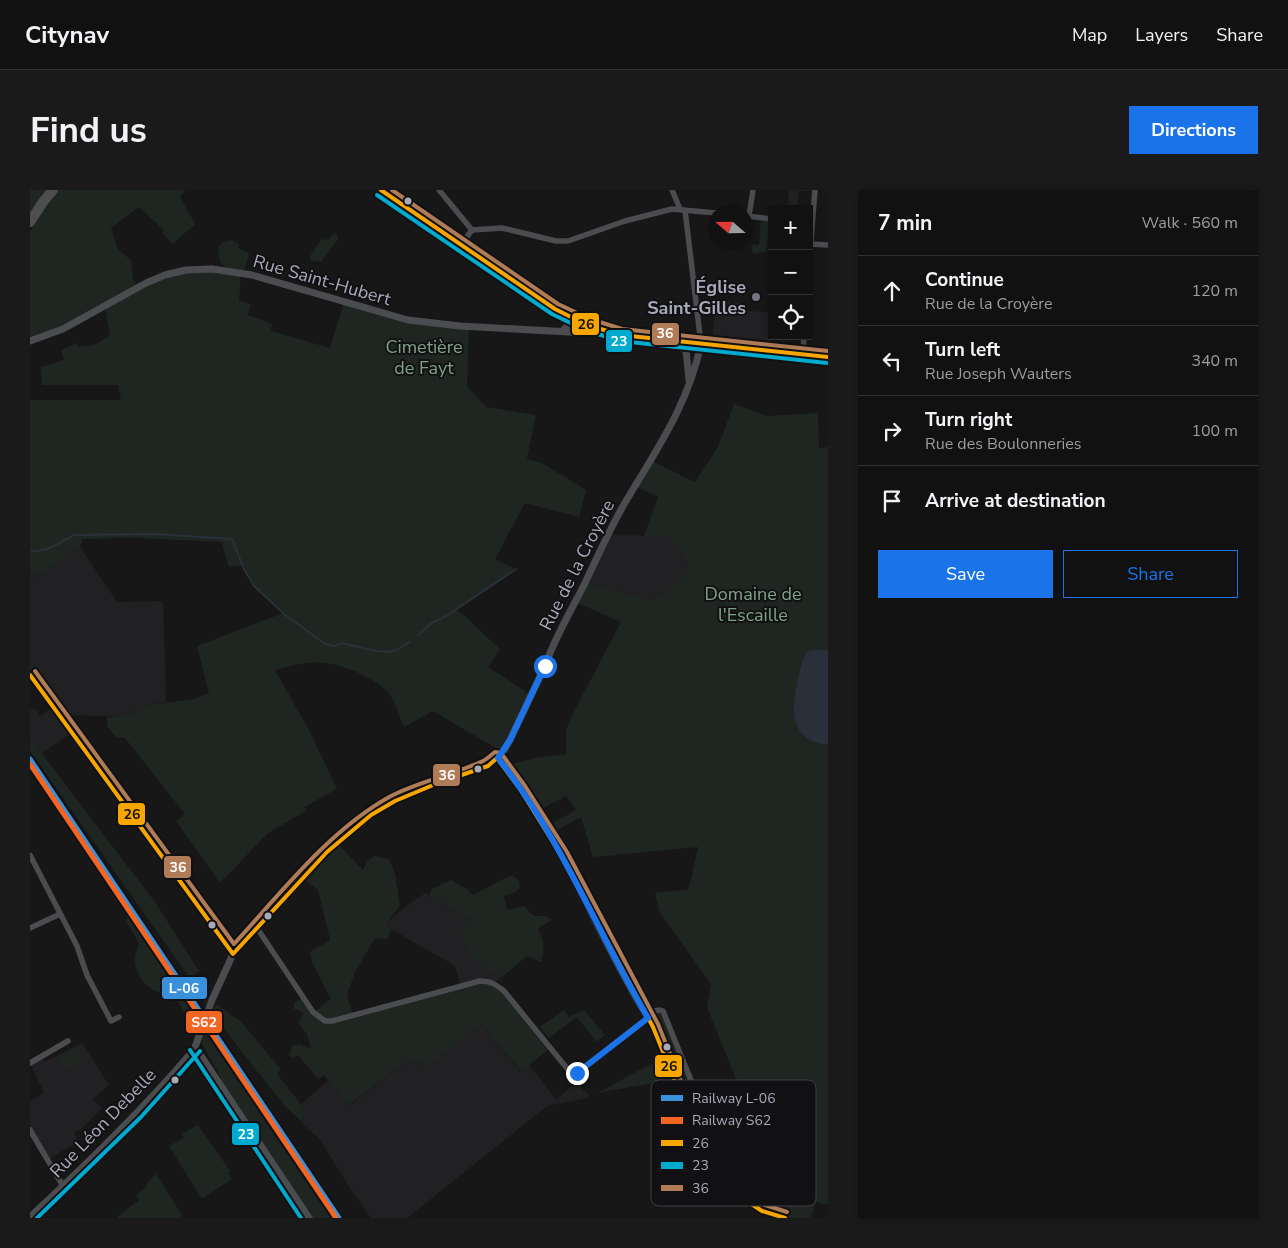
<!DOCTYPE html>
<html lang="en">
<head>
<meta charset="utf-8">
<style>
	body { margin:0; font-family:"Nunito Sans",sans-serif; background:#1a1a1a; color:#f1f3f6 }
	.controls { position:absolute; right:15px; top:15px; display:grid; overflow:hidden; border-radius:0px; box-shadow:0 2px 8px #0003 }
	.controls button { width:45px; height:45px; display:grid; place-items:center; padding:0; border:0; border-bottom:1px solid #303131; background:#111; color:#f1f3f6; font:25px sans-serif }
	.compass { position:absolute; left:678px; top:15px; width:45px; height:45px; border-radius:50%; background:#111; box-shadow:0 2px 8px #0003; rotate:290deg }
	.stop { position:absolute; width:15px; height:15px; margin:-11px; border:4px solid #1a73e8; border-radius:50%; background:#fff }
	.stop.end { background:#1a73e8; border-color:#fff; box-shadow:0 1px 5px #0008 }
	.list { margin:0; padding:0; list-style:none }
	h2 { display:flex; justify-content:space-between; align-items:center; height:65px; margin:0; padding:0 20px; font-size:21px }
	h2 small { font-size:16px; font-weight:400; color:#9c9d9f }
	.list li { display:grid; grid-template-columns:32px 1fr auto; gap:15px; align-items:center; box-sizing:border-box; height:70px; padding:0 20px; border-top:1px solid #303131 }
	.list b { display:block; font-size:19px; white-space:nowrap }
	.list p { margin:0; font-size:16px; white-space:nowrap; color:#9c9d9f }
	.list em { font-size:16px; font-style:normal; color:#9c9d9f }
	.actions { display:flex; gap:10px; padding:15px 20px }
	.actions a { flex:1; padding:11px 0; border:1px solid #1a73e8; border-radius:0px; text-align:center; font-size:18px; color:#1a73e8 }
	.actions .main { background:#1a73e8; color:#fff }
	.icon { flex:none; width:28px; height:28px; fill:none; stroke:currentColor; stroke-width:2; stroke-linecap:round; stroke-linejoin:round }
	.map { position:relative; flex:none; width:798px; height:1028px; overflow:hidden; border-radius:0px }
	header { display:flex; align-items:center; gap:30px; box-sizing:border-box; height:70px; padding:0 25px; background:#111; border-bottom:1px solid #303131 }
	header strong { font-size:24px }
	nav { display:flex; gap:28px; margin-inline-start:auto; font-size:18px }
	.intro { display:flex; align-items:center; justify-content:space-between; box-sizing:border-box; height:120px; padding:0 30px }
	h1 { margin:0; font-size:35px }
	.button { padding:12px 22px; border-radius:0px; background:#1a73e8; color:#fff; font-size:18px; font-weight:700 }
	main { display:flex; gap:30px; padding:0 30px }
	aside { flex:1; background:#111; border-radius:0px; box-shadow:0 2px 8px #0003 }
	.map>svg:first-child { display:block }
	.built { fill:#212123 }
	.green { fill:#1f2621 }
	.water { fill:#2a3039 }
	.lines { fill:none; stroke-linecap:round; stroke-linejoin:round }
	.stream { stroke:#2a3039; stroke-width:2 }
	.minor { stroke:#4b4c50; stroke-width:5.5 }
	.tertiary { stroke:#4b4c50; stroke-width:7 }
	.primary { stroke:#4d4e52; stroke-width:9 }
	.motorway { stroke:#4e4e51; stroke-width:10 }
	.bus-1-casing { stroke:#111113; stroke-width:8 }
	.bus-2-casing { stroke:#111113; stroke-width:8 }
	.bus-3-casing { stroke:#111113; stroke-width:8 }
	.bus-1 { stroke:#f7a600; stroke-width:4 }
	.bus-2 { stroke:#00a9ce; stroke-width:4 }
	.bus-3 { stroke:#b07c57; stroke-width:4 }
	.rail-1-casing { stroke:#111113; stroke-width:9 }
	.rail-2-casing { stroke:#111113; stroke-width:9 }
	.rail-1 { stroke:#3a90db; stroke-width:5 }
	.rail-2 { stroke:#f26522; stroke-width:5 }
	.route { stroke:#1a73e8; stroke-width:6 }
	.bus-dot { fill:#a8aab8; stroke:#111113; stroke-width:2 }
	.poi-dot { fill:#757780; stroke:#111113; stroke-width:2 }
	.labels { text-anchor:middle; stroke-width:4; stroke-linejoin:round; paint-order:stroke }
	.street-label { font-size:18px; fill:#a8aab8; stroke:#111113 }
	.poi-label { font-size:18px; font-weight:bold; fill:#a8aab8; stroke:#111113; text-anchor:end }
	.park-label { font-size:18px; fill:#7fa387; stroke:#111113 }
	.key { fill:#111113; stroke:#3e3f45; stroke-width:1 }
	.key-label { font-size:14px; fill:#a8aab8 }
	.line-badge { stroke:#111113; stroke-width:2 }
	.badge-label { font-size:14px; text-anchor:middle; font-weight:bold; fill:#fff }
	.pale-badge-label { font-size:14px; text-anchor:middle; font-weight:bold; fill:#111 }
</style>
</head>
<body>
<header>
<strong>Citynav</strong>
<nav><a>Map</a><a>Layers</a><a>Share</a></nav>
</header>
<div class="intro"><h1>Find us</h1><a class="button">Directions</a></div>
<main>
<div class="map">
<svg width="798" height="1028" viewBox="0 0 798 1028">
	<rect width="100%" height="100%" fill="#171717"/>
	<path class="built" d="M759,0h18v1h-9v18h-12l2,-3z
		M686,111l25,2v7l31,3 -2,31 -3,2 -55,-6z
		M578,345l65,1v7l13,15 2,8 -3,9 -24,22 -11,3 -65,-18z
		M50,357l37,55 46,-1 3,101 -19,3 -22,12 -57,-2 -6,5 10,13 -31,21 -11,-16v-27l4,-3 7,8 12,-9 -23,-32v-106l6,8z
		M395,703l45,26 57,37 -32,27 -34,3 -6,-20 -69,-40 10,-12z
		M452,834l38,48 9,-7 27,34 22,-17 5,8 7,6 -3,2 -40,8 -140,112h-36l-25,-36 -27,-44 -16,-13 1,-17 -3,-4 28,-24 21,25 61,-47 16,9z
		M52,853l27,42 -16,14 8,8 -1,3 -19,19 -7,4 4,9 -31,18 -17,-30v-29l14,-8 -14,-30 11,-6 4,5z"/>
	<path class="green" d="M0,0h17l-17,23z
		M29,0h126l-5,7 15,27 -22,20 -11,-11 2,-3 -25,-23 -28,21 7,22 13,10 2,20 5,7 41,-16 62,1 -2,29 12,3 -3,11 24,9 -1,7 59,17 14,-46 51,15 74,9 -2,60 19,21 50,8 -9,44 15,4 44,27 -7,27 -54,-14 -30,56 21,10 -59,40 43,40 -12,18 43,28 -28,57 -70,-41 -29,16c-5,-11 -8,-23 -14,-32 -6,-9 -17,-14 -25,-19 -34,-17 -54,-17 -90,-6l34,60 28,59 -33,18 2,4 -38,22 -48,50 -44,-62 9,-7 -60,-76 -9,-1 -9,-11v-9h18l22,-12 47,-6 15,-6 -12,-47 86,-33 -29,-27 -10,-20 -15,1 -6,-19v-6l-89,-4 -52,1 -2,8 -44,30 -6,-8v-169h89l2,-1 -3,-14h-76l-1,-18 23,-7 -3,-10 15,-7 2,4 16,-2 16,-9 -5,-30 -23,13 -52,22v-109l15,-27z
		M734,30l4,1 2,2 -4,28 -10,3 -4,-2 -1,-7 8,-1 2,-23z
		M304,43l3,2 1,4 -17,23 -10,-1 -1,-5 12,-17 6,1z
		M199,50l6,1 4,3v5l9,3 1,4 -5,14c-18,1 -28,-4 -25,-24l4,-4z
		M704,214l33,12 51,-3 1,35 9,-1v758l-12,-3 -5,16h-26l-23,-7 -25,-17 -15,-38 -14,6 -33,-83 -78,14 69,-37 -13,-29 -9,-14 16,-3 62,146 4,-1 19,-30 -3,-31 -35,-87 4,-23 -52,-73 -4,-18 34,-4 9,-42 -105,10 -12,-40 -31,17 -5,-7 31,-17 -10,-14 -30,16 -32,-46 32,-8 30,-4v-23l3,-10 52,-99 -46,-20 10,-20 65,18 11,-3 24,-22 3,-9 -2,-8 -13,-15 -1,-7h-28l14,-39 -23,-11 17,-25 43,21 23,-35z
		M0,548l125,164 44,69 -5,3 15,23 -4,6 -19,-30 -156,-222z
		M307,653l26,27 4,-8 7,-6 15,3 6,15 5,31 -14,21 5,3 -4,10 -12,-1 -20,34 -8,23 6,20 127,-34 15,2 55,65 -29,24 -39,-48 -55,43 -16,-9 -62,47 -25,-30 -6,4 -20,-24 -5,3 -4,-3 3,-9 7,-2 12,5 -4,-15 -9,-11 5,-9 -2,-3 -7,-2v-6l9,-6 11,15 17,-13 -19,-37 -2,-10 20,-12 -12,-50 -15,-12z
		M479,686h5l5,5 1,7 -5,4 -11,4 3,14 17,-4 10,10h12l6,4 -14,8c6,12 7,22 3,34l-14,-6 -24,20c-6,-3 -12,-5 -18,-9 -10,-6 -27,-26 -22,-39 1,-3 5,-6 7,-9l-41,-24 3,-6 19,-9 16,9 6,6z
		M98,724l70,109 -9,-3 -17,-28c-20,5 -37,-14 -37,-33 0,-5 3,-11 4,-16l-13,-22z
		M186,814l24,17 41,48 -4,5 27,34 -1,14c-14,-10 -24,-24 -35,-37 -19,-24 -37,-47 -56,-72z
		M534,820l5,7 15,-7 21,25 -8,7 -20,-25 -28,21 -9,-11z
		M174,841l129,187h-24l-89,-131 1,-9 -20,-36z
		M48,857l7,11 -20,12 -7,-12z
		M168,935l32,46 -2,2 4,6 -30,20 -33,-53 15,-8 -2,-4z
		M126,984l26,41 -3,3h-61v-2l21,-16 -3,-5 11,-9 -1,-2z"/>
	<path class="water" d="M798,460v94c-17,1 -33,-12 -34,-30 -1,-10 6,-60 15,-63 4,-2 14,-1 19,-1z"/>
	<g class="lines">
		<path class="stream" d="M0,362l18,-3 26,-14 80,-1 78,5 12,30 10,17 30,28 41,30 10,2 6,-3 35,8 14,1 8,-3 12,-7
			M388,445l12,-11 18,-9 68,-46"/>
		<path class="minor" d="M409,0l33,40
			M642,0l8,19
			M655,20l16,134
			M716,26l26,3
			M719,26l4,-26
			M781,54l17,1
			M431,55l11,-15 30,-2 54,13h12l57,-20 47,-12 44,4
			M779,75l6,-75
			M773,164l1,-18
			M0,485l203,279
			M0,665l47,91 10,29 24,46 8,-4
			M0,738l30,-14
			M227,738l56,84 12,9h7l148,-40c11,0 15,3 24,10l66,81 7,1 71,-55
			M614,823l16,-3 3,1 74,183
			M0,873l38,-22
			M0,940l33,56
			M0,1026c56,-52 116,-110 165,-169"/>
		<path class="tertiary" d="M532,123c7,6 8,13 0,18
			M0,151l33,-12 83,-46 19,-8 21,-5 26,-1 40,6 156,45 52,6 146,8
			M637,151l19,9 3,30
			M467,568c64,79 99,174 151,260
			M279,1028l-114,-171 17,-47 21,-46 4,-5 90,-97 44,-37 24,-14 43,-18 50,-17 6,-5 9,-9 7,-12 35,-74c10,-29 26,-55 40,-83 13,-27 25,-55 41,-82 31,-52 62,-96 75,-157"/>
		<path class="primary" d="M351,0l174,119c21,12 43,21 66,26l207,22"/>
		<path class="motorway" d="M0,32l13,-20 10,-12"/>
		<g class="bus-1-casing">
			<path id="bus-1" d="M351,0l174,119 32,16 34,10 207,22
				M0,485l203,279
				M467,568l23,31 41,66 92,172 59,146 9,11 41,27 23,7
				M203,764l94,-102 44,-37 24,-14 43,-18 50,-17 9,-8"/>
		</g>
		<g class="bus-2-casing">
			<path id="bus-2" d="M347,5l175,119 33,16 35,11 207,22
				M160,860l111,168
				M7,1028l104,-101 59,-66"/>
		</g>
		<g class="bus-3-casing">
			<path id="bus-3" d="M362,0l166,114 32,15 32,10 206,22
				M5,481l199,273c47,-51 95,-114 157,-148 29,-15 62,-21 92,-35 4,-2 8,-6 12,-9l6,1 24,33 42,66 91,172 59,146 8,9 40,26 22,7"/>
		</g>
		<use href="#bus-1" class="bus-1"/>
		<use href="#bus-2" class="bus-2"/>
		<use href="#bus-3" class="bus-3"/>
		<g class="rail-1-casing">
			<path id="rail-1" d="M0,569l309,459"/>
		</g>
		<g class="rail-2-casing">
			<path id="rail-2" d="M0,574l306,454"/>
		</g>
		<use href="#rail-1" class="rail-1"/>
		<use href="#rail-2" class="rail-2"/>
	</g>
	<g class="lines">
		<path class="route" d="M515,476l-35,74 -12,18c63,79 99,174 150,260l-71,55"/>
	</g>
	<g class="bus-dot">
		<circle cx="378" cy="11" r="4.5"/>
		<circle cx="448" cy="579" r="4.5"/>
		<circle cx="238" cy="726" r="4.5"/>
		<circle cx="182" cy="735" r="4.5"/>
		<circle cx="637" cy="857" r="4.5"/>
		<circle cx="145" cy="890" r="4.5"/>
	</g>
	<circle class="poi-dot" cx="726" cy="107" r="5"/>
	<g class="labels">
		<g class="street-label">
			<text transform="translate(292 90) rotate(16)" y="6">Rue Saint-Hubert</text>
			<text transform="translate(547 375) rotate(-63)" y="6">Rue de la Croyère</text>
			<text transform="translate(73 933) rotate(-46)" y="6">Rue Léon Debelle</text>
		</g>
		<g class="poi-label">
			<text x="716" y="103">Église<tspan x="716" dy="21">Saint-Gilles</tspan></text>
		</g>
		<g class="park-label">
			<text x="394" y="163">Cimetière<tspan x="394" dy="21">de Fayt</tspan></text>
			<text x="723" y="410">Domaine de<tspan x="723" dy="21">l'Escaille</tspan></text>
		</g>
	</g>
	<rect x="621" y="890" width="165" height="126" rx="8" class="key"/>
	<rect x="631" y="905" width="22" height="6" fill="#3a90db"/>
	<rect x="631" y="927" width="22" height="7" fill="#f26522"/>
	<rect x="631" y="950" width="22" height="6" fill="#f7a600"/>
	<rect x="631" y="972" width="22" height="7" fill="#00a9ce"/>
	<rect x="631" y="995" width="22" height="6" fill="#b07c57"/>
	<g class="key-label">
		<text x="662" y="913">Railway L-06</text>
		<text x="662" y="935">Railway S62</text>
		<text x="662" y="958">26</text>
		<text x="662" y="980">23</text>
		<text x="662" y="1003">36</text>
	</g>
	<g class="line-badge">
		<rect x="541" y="122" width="29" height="24" rx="5" fill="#f7a600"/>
		<rect x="621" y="132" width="29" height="24" rx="5" fill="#b07c57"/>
		<rect x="575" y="139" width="28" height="24" rx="5" fill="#00a9ce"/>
		<rect x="402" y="573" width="29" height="24" rx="5" fill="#b07c57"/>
		<rect x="87" y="612" width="29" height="24" rx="5" fill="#f7a600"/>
		<rect x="133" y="665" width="29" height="24" rx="5" fill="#b07c57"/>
		<rect x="131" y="786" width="47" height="24" rx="5" fill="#3a90db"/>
		<rect x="155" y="820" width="38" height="24" rx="5" fill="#f26522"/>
		<rect x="624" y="864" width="29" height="24" rx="5" fill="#f7a600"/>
		<rect x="201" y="932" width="29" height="24" rx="5" fill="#00a9ce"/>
	</g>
	<g class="badge-label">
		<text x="635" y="148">36</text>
		<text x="589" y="156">23</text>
		<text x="417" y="590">36</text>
		<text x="148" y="682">36</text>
		<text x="154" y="803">L-06</text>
		<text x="174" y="837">S62</text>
		<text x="216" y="949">23</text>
	</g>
	<g class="pale-badge-label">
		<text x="556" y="139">26</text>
		<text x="102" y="629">26</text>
		<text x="639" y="881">26</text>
	</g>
</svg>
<div class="controls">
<button>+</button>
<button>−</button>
<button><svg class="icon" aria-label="locate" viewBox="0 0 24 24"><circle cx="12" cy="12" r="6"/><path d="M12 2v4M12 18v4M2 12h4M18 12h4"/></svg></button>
</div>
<svg class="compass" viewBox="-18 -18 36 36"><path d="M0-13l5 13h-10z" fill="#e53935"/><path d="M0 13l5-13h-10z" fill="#9c9d9f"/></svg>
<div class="stop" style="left:515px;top:476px"></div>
<div class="stop end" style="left:547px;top:883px"></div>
</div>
<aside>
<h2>7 min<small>Walk · 560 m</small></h2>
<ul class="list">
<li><svg class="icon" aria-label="ahead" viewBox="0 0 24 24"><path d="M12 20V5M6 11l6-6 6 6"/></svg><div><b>Continue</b><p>Rue de la Croyère</p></div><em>120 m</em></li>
<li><svg class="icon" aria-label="left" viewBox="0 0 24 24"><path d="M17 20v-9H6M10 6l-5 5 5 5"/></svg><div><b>Turn left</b><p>Rue Joseph Wauters</p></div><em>340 m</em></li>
<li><svg class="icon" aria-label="right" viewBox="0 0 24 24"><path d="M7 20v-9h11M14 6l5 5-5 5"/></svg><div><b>Turn right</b><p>Rue des Boulonneries</p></div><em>100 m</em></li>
<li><svg class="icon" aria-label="arrive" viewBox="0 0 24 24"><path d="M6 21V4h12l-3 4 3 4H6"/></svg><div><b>Arrive at destination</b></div></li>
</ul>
<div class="actions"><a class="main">Save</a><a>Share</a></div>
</aside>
</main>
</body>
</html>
